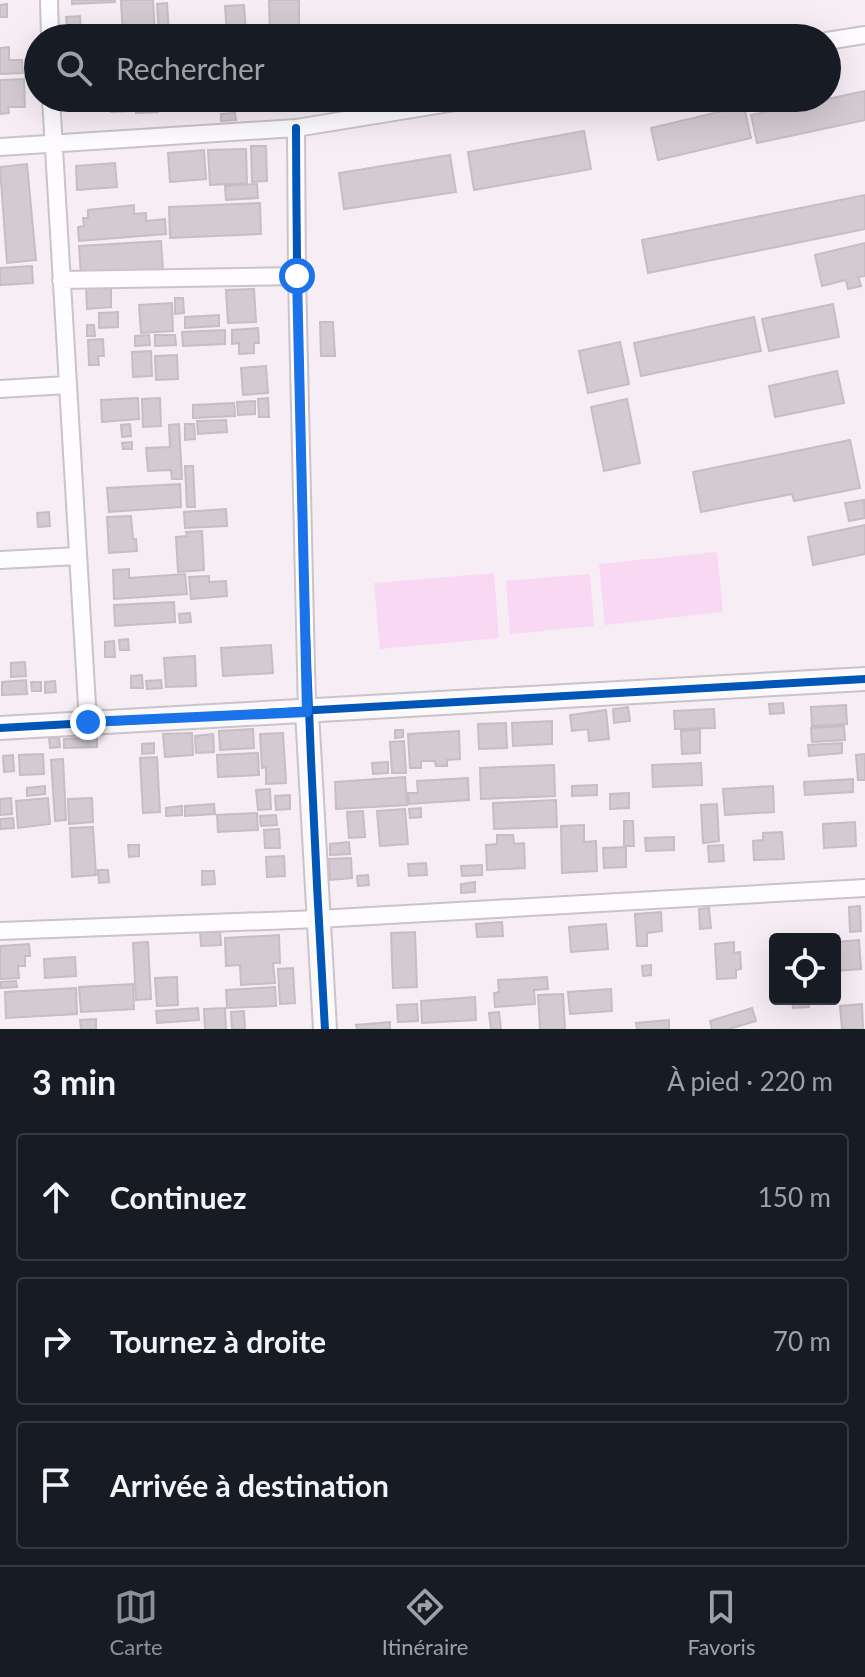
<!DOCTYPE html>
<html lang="fr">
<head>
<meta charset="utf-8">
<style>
	body { margin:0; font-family:Lato,sans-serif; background:#20242c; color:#f1f3f6 }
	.controls { position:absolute; right:24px; bottom:24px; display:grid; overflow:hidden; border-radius:8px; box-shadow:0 8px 32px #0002 }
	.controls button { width:72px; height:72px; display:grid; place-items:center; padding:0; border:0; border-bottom:2px solid #363941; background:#171b24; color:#f1f3f6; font:40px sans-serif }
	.stop { position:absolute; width:24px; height:24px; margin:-18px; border:6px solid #1a73e8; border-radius:50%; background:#fff }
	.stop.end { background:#1a73e8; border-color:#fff; box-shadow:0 2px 8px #0008 }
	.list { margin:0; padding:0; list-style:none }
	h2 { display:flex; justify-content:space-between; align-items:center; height:104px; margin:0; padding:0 32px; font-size:34px }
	h2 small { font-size:26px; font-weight:400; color:#9ea1a6 }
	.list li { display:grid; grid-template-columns:52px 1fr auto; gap:24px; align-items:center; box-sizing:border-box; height:128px; margin:0 16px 16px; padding:0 16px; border:2px solid #363941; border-radius:8px }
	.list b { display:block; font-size:30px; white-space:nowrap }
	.list em { font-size:26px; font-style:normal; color:#9ea1a6 }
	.icon { flex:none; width:44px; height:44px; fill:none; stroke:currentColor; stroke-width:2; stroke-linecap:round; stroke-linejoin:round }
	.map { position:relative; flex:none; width:865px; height:1029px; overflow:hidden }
	.search { position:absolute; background:#171b24; box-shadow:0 8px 32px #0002; left:24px; right:24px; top:24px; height:88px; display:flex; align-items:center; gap:20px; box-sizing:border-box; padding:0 28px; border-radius:44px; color:#9ea1a6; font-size:30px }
	.sheet { height:536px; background:#171b24 }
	nav { display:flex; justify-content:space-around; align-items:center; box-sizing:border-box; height:112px; border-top:2px solid #363941; background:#171b24; font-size:22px; color:#9ea1a6 }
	nav a { display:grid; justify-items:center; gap:4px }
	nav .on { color:#8c9099 }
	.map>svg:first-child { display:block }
	.green { fill:#f9d8f3 }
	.building { fill:#d3cbd1; stroke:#c5bec4; stroke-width:2 }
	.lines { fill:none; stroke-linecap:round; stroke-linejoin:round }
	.street-casing { stroke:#cac3c9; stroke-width:20 }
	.secondary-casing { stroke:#cac3c9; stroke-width:26 }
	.street { stroke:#fefcfe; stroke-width:16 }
	.secondary { stroke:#faf8fa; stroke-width:22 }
	.cycleway-casing { stroke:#fffbfe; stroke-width:13 }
	.cycleway { stroke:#0057b8; stroke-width:8 }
	.route { stroke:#1a73e8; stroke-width:10 }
</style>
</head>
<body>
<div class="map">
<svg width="865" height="1029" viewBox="0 0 865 1029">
	<rect width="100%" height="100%" fill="#f7edf5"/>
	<path class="green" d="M717,552l6,60 -118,13 -6,-61z
		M494,573l5,65 -119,11 -6,-66z
		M590,574l4,52 -84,8 -4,-53z"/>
	<path class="building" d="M72,0h43v2l-43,2z
		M121,0h32l2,36 -32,2z
		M269,0h30v35h-29z
		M167,3l2,31 -10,1 -2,-31z
		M7,4v13h-7v-12z
		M244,5l2,28 -19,1 -2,-28z
		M80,16l1,18 -13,2 -2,-19z
		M222,35v3h-60z
		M9,47v13h13l1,13 -23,1v-26z
		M24,79l1,28h-17l1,6 -9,1v-34z
		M865,91v29l-108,23 -6,-28z
		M109,98h21l1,13 -20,1z
		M164,98h18l1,10 -18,1z
		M230,98h17v8l-17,1z
		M158,101v11l-22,1v-11z
		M744,106l7,32 -93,22 -7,-32z
		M235,113l1,7 -15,1v-7z
		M584,131l7,38 -117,21 -6,-38z
		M251,146h15l1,35 -15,1z
		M246,149l1,34 -37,2 -2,-35z
		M204,150l2,29 -36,3 -2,-29z
		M450,155l6,37 -112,17 -5,-36z
		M115,163l2,24 -40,3 -1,-24z
		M27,164l9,96 -29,3 -7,-96z
		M257,184l1,14 -32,2 -1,-14z
		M865,195v34l-217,44 -6,-33z
		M260,203l1,31 -91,4 -1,-31z
		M134,205v9l12,-1v8l19,-2 1,15 -87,7 -1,-14 6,-1 -1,-8h5v-8z
		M161,241l2,30 -82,5 -2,-30z
		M865,243v33l-7,1 3,9 -13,3 -2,-9 -24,6 -7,-31z
		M32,266l1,17 -33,2v-17z
		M111,283v24l-24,2 -1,-25z
		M254,289l2,33 -28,1 -2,-33z
		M175,298h8l1,15 -9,1z
		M172,303l1,28 -32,2 -2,-28z
		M833,304l6,33 -70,14 -7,-32z
		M118,312v15l-19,1v-15z
		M219,315v11l-34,2v-11z
		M754,317l7,34 -120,25 -7,-33z
		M320,322h13l2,34h-14z
		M87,325h7l1,11h-8z
		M258,328l1,15h-5v10l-15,1v-11l-7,1v-14z
		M225,330v14l-42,2 -1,-14z
		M149,335l1,10 -15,1v-10z
		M155,335h20l1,10 -21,1z
		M103,339l1,17h-6l1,9h-10l-1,-25z
		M620,342l9,42 -41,9 -9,-42z
		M151,351l1,25 -19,1 -1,-25z
		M177,355l1,24 -22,1 -1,-24z
		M266,366l2,27 -25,2 -2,-27z
		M837,371l7,32 -69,14 -6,-31z
		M138,398l1,21 -37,3 -1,-22z
		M160,398l1,28 -18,1 -1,-28z
		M268,398l1,19h-10l-1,-18z
		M627,399l13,64 -36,8 -13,-64z
		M255,401v13l-17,1 -1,-13z
		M234,403l1,13 -42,2v-13z
		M226,420l1,12 -29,2 -1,-13z
		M130,424l1,12 -9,1 -1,-12z
		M179,424l3,55h-10l-1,-9 -23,1 -2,-23 24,-1 -1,-22z
		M185,424h9l1,15 -10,1z
		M850,440l10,48 -66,13 -2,-7 -91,18 -8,-40z
		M132,442v7h-9l-1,-6z
		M185,466h8l2,41h-8z
		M180,484l1,23 -72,5 -2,-24z
		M864,500l1,18 -16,3 -4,-18z
		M226,509l1,17 -42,2 -1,-16z
		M49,512l1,14 -12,1 -1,-14z
		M131,516l2,23h3l1,12 -28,2 -2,-36z
		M865,525v29l-52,11 -5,-28z
		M202,531l2,39 -26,2 -2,-35 11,-1 -1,-4z
		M129,569v9l56,-4 2,20 -73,5 -1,-29z
		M209,576v6l17,-1 1,15 -36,3 -2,-22z
		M174,602l1,20 -60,4 -1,-21z
		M190,613l1,9 -11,1 -1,-9z
		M128,639l1,11h-9l-1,-10z
		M114,641l1,16h-10v-15z
		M271,645l2,28 -50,3 -2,-28z
		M195,656l1,30 -30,1 -2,-29z
		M25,662l1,14 -15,1v-14z
		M142,675l1,13h-12v-12z
		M26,680l1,14 -25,1v-13z
		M161,680l1,8 -15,1 -1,-8z
		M55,681l1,11 -11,1v-11z
		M31,682h10v9h-9z
		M783,703l1,10 -14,1 -1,-10z
		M846,705l1,19 -35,2 -1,-19z
		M628,707l2,14 -16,2 -1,-14z
		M714,709l1,19 -40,1 -1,-18z
		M606,710l3,29 -20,2 -1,-12 -16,2 -2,-16z
		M552,721v23l-39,2 -1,-23z
		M506,723l1,25 -28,1 -1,-25z
		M844,726l1,14 -33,2 -1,-14z
		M253,729l1,19 -34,2 -1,-19z
		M395,730h8v7l-8,1z
		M700,730v23l-18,1 -1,-23z
		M459,731l1,28 -13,1v6h-11l-1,-5h-14v7h-11l-2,-34z
		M192,733l1,22 -28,2 -2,-23z
		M283,733l3,50 -20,1v-17l-4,1 -2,-34z
		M213,734l1,18 -18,1 -1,-17z
		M59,737l1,10 -10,1 -1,-10z
		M97,737v10l-33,1v-9z
		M404,741l2,32h-14l-2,-31z
		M154,743v10l-12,1v-10z
		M842,743v10l-33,3 -1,-11z
		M258,753l1,22 -41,2 -1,-22z
		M43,754l1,20 -24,1 -1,-20z
		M865,754v26h-7l-2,-25z
		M13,755l1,16 -10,1 -1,-16z
		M157,757l3,55 -17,1 -3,-55z
		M63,759l3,61 -11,1 -4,-61z
		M388,762v11l-15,1 -1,-11z
		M701,763l1,22 -49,2 -1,-22z
		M554,765l1,31 -74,3 -1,-31z
		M405,777l2,28 -71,4 -1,-27z
		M468,778l1,22 -60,4 -1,-11h10l-1,-12z
		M853,779v13l-48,3 -1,-13z
		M597,785v10l-25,1v-10z
		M45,786v8l-18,2v-8z
		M773,786l1,26 -49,3 -2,-26z
		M270,789l1,20 -13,1 -2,-20z
		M629,793v15l-19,1v-15z
		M290,795v14l-14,1 -1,-14z
		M11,798l1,16 -12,1v-16z
		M48,798l2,26 -32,4 -2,-27z
		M92,798l1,24 -24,2 -1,-25z
		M556,800l1,27 -63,2 -1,-26z
		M214,804l1,10 -30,2v-10z
		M717,804l2,37 -16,2 -2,-38z
		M182,806v9l-16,1v-8z
		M421,808v9l-11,1 -1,-9z
		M405,809l3,35 -28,2 -3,-35z
		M363,811l2,26 -16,1 -2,-26z
		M257,813l1,17 -40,2 -1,-17z
		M276,815l1,10 -16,1 -1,-10z
		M13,818l1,10 -14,1v-10z
		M624,821h9l1,25h-10z
		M855,822l1,24 -32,2 -1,-24z
		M584,825v17l12,-1 1,30 -35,2 -1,-47z
		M93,827l3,48 -24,2 -2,-49z
		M279,829l1,19h-15l-1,-18z
		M782,832l2,27 -30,1 -1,-19 10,-1v-7z
		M497,835h16l1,9 10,-1 1,25 -38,2 -1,-25 11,-1z
		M674,837v13l-28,1 -1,-13z
		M349,842l1,12 -20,1v-11z
		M128,845h11v11l-10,1z
		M723,845l1,16 -15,1 -1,-16z
		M626,847v20l-22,1 -1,-20z
		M284,856l1,20 -18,1 -1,-20z
		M351,858l1,20 -22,2 -1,-21z
		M426,863l1,12 -18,1 -1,-12z
		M482,865v10l-20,1 -1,-10z
		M98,870h10l1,12 -10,1z
		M202,871h12l1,13 -13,1z
		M368,875l1,10 -11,1 -1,-10z
		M475,882v10l-14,1v-9z
		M860,906l1,25 -11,1 -1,-25z
		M709,908l2,20 -11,1 -1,-20z
		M661,912l1,19 -15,2v13h-10l-2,-32z
		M502,922l1,14 -26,1 -1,-13z
		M606,924l2,25 -37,3 -2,-25z
		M220,929l1,16 -20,1 -1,-16z
		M415,932l2,55 -24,1 -2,-55z
		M279,935l1,28h-7l2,20 -34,2 -1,-20 -14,1 -1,-28z
		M859,940l2,29 -26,2v-29z
		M148,942l3,57 -15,1 -3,-57z
		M734,942v11l6,-1 1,17 -5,1v8l-19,1 -2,-35z
		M29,944l1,12h-5v10h-7l1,12 -19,1v-33z
		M75,957l1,19 -31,2 -1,-19z
		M651,965v10l-8,1 -1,-10z
		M293,968l2,35 -15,1 -2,-35z
		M177,977l1,28 -21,1 -2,-28z
		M547,977l1,12 -14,1 1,14 -40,3 -1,-14 5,-1 -1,-12z
		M16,981l1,6 -16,1v-6z
		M133,984l1,25 -53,3 -2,-25z
		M275,987l1,19 -49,2 -1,-18z
		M76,988l1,26 -71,4 -1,-26z
		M611,989l1,22 -42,3 -2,-22z
		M563,994l2,35h-25l-2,-34z
		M475,997l1,23 -54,3 -1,-22z
		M792,999h16l1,8 -16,1z
		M417,1004l1,17 -20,1 -1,-17z
		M862,1004l1,25h-21l-2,-23z
		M198,1008l1,12 -42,3 -1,-12z
		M225,1008l1,21h-21l-1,-20z
		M752,1008l4,13 -27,8h-17l-2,-8z
		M244,1011l1,18h-13l-1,-17z
		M499,1012l2,17h-10l-2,-16z
		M96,1019v10h-15l-1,-9z
		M669,1020v9h-32l-1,-6z
		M390,1022v7h-33l-1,-4z"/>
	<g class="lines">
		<g class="street-casing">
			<path id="street" d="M49,0l1,38
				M827,41l38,-6
				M51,98l37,624
				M296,128l1,148 10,436
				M0,147l296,-19 184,-30
				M61,280l236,-4
				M0,389l67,-4
				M0,560l78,-4
				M0,931l318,-12 547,-31"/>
		</g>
		<g class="secondary-casing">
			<path id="secondary" d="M307,712l18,317
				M0,728l865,-49"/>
		</g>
		<use href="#street" class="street"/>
		<use href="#secondary" class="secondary"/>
		<g class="cycleway-casing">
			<path id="cycleway" d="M296,128c1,301 11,601 29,901
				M0,728l865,-49"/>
		</g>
		<use href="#cycleway" class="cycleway"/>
	</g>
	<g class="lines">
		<path class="route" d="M88,722l219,-10 -10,-436"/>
	</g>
</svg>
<div class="controls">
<button><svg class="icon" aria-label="locate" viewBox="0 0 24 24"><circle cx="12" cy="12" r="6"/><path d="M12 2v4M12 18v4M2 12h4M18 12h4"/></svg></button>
</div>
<div class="stop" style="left:297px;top:276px"></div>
<div class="stop end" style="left:88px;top:722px"></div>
<div class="search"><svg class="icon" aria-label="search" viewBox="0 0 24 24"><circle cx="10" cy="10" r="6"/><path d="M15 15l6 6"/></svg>Rechercher</div>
</div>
<section class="sheet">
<h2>3 min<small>À pied · 220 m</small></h2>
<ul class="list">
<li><svg class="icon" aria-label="ahead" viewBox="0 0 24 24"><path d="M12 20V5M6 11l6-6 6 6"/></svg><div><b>Continuez</b></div><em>150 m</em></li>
<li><svg class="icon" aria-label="right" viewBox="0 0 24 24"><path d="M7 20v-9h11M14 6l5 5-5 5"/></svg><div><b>Tournez à droite</b></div><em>70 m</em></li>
<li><svg class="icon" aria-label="arrive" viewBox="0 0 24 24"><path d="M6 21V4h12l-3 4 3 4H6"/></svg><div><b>Arrivée à destination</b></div></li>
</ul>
</section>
<nav>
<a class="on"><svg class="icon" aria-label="map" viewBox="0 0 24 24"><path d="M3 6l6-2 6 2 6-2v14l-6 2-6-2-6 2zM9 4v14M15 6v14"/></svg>Carte</a>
<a><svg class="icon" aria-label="directions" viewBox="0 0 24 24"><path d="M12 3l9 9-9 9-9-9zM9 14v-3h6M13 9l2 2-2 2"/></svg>Itinéraire</a>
<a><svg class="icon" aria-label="saved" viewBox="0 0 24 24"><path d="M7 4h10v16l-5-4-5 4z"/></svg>Favoris</a>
</nav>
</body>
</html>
